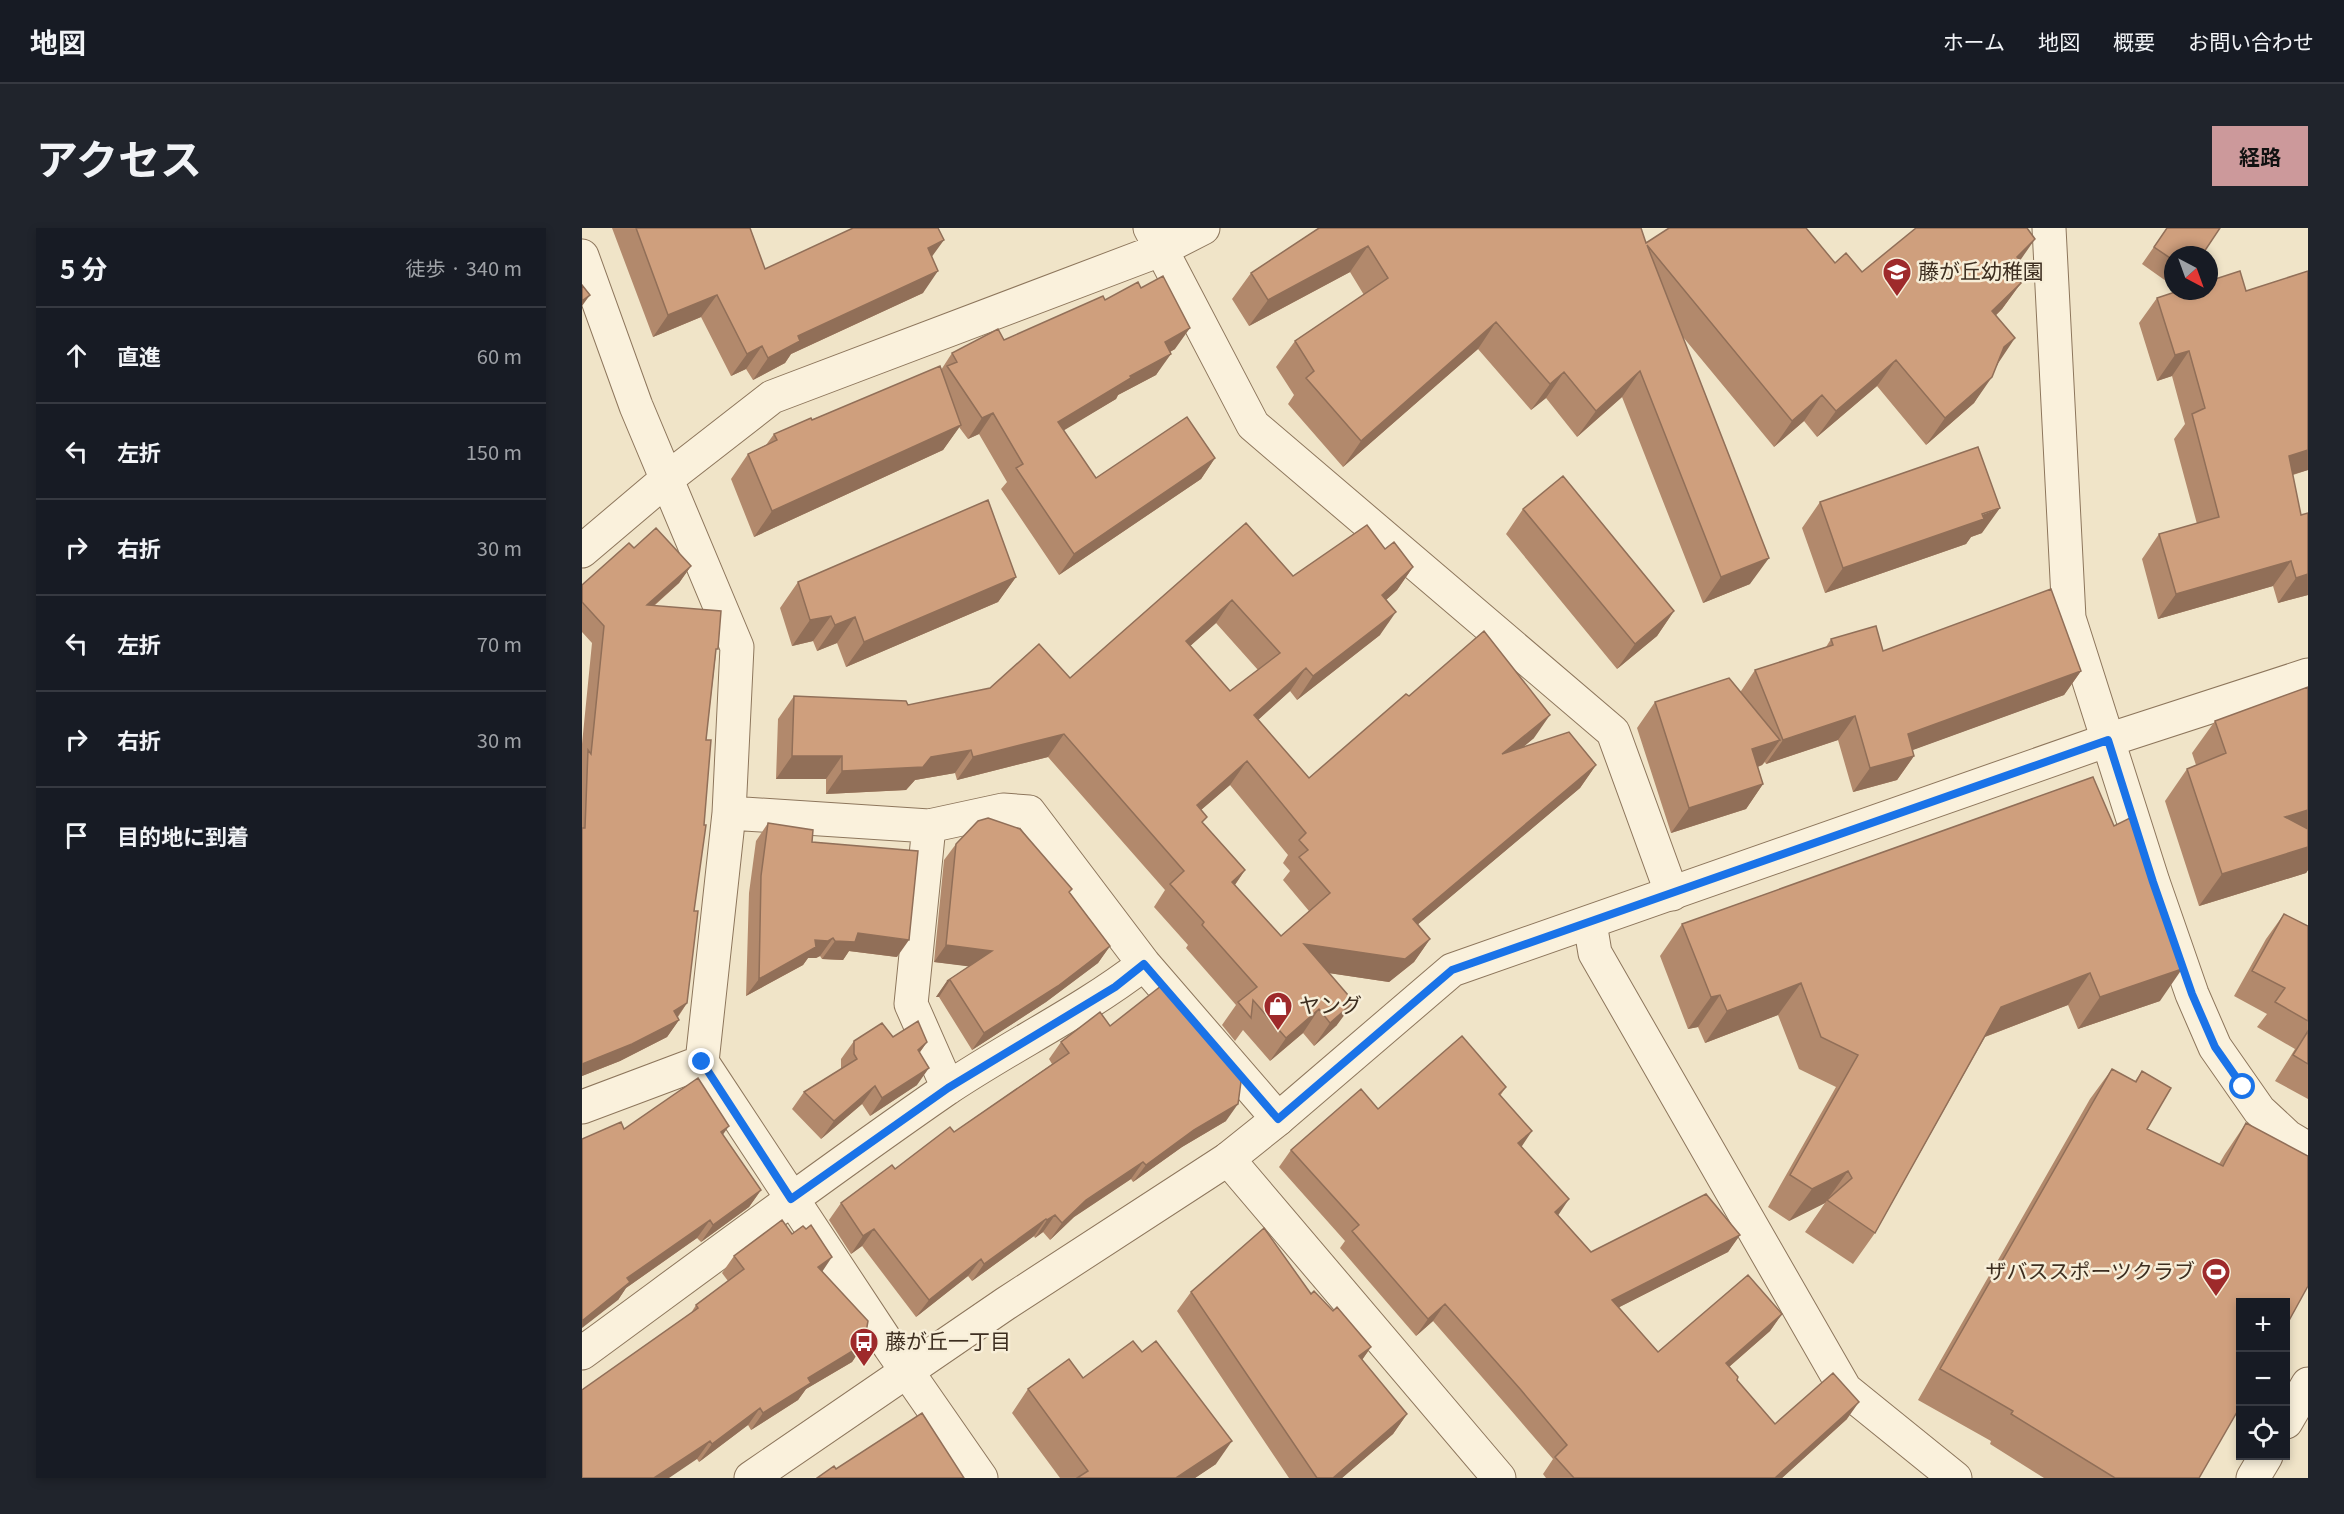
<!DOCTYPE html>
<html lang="ja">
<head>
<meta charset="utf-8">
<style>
	body { margin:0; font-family:Georgia,"Noto Sans JP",serif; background:#20242c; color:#f1f3f6 }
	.controls { position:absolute; right:18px; bottom:18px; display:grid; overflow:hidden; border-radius:0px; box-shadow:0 3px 9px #0003 }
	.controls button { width:54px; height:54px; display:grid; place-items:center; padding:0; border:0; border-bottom:2px solid #363941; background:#171b24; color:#f1f3f6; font:30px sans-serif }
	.compass { position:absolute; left:1582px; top:18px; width:54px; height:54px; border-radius:50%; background:#171b24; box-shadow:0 3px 9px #0003; rotate:139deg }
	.stop { position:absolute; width:18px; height:18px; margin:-14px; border:4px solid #1a73e8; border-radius:50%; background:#fff }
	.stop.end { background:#1a73e8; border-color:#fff; box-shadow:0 2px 6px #0008 }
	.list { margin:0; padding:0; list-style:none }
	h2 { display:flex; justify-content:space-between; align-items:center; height:78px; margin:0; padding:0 24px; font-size:26px }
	h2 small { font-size:20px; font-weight:400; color:#9ea1a6 }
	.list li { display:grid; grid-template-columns:39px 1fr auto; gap:18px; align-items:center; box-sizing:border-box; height:96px; padding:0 24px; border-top:2px solid #363941 }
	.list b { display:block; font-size:22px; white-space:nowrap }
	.list em { font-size:20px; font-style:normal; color:#9ea1a6 }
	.icon { flex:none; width:33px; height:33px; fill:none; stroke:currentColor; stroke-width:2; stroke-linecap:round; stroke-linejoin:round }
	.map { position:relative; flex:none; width:1726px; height:1250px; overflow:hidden; border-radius:0px }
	header { display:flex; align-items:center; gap:36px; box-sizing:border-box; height:84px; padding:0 30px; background:#171b24; border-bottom:2px solid #363941 }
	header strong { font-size:28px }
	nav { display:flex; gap:33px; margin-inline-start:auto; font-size:21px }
	.intro { display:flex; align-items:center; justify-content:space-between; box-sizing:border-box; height:144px; padding:0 36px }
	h1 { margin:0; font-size:42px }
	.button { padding:15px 27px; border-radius:0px; background:#cc999b; color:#111; font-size:21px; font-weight:700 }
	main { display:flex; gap:36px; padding:0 36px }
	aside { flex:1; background:#171b24; border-radius:0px; box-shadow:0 3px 9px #0003 }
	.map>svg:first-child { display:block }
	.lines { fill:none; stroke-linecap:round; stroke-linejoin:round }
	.minor-casing { stroke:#8d765c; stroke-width:35 }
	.tertiary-casing { stroke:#8d765c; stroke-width:35 }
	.minor { stroke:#faf1dc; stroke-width:33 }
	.tertiary { stroke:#faf1dc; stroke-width:33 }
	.wall { fill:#b2896c; fill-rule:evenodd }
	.shaded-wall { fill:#916f58 }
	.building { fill:#cf9f7d; stroke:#916f58; stroke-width:1.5; fill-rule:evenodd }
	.route { stroke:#1a73e8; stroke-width:8 }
	.labels { text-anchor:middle; stroke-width:5; stroke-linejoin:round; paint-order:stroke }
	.poi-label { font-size:21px; fill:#3d2e20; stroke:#f7eed8; text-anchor:start }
</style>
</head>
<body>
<header>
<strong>地図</strong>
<nav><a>ホーム</a><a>地図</a><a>概要</a><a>お問い合わせ</a></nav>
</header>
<div class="intro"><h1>アクセス</h1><a class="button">経路</a></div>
<main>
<aside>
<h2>5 分<small>徒歩 · 340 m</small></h2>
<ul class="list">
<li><svg class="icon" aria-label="ahead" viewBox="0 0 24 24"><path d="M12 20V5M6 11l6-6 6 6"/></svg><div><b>直進</b></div><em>60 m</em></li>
<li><svg class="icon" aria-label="left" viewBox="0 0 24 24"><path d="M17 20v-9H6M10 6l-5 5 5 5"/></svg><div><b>左折</b></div><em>150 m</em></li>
<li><svg class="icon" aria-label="right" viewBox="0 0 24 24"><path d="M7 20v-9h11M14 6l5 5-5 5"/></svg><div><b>右折</b></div><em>30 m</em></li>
<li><svg class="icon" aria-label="left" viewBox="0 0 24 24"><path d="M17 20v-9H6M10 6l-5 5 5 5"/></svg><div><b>左折</b></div><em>70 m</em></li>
<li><svg class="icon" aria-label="right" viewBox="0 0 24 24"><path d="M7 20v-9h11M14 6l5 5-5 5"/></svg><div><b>右折</b></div><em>30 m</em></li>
<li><svg class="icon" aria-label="arrive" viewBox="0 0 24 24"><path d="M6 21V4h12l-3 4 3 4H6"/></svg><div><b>目的地に到着</b></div></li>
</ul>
</aside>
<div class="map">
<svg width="1726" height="1250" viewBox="0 0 1726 1250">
	<rect width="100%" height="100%" fill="#f0e4c8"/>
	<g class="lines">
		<g class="minor-casing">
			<path id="minor" d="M568,0l103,197 360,307 59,162
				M1467,0l20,390 84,264 39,112 23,53 44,63 29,27 20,12
				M0,28l54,150 101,241 -8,166 -27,249 188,285 91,131
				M0,323l86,-73 104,-81 388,-147 43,-22
				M147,585l200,13 74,-16 26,2 115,152 134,155
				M347,598l-18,178 37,84
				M1008,695l5,30 250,436 110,89
				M0,879l120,-45
				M646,931l271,319
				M0,1125c120,-88 240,-178 363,-263 65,-44 137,-78 199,-126
				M1704,1194l22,-38
				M1671,1250l13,-22"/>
		</g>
		<g class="tertiary-casing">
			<path id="tertiary" d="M169,1250l254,-174 223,-145 50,-40 174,-149 656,-230 200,-65"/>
		</g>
		<use href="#minor" class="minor"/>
		<use href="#tertiary" class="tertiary"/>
	</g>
	<path class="wall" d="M30,0h138l15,41 167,-12 -9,36 -132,61 -6,9 -32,17 -7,-11 -15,7 -30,-59 -48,20z
		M737,0l327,15 189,20 27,9 158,-12 -3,18 4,5 -19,26 -6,6 2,49 -24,39 -48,42 -49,-59 -60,51 -13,-16 -30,26 -91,-110 67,247 -47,19 -81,-206 -45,40 -31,-39 -15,12 -53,-61 -135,118 -55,-63 6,-9 -18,-28 19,-26 69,-46 -14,-23 -101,54 -17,-27 19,-26z
		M1585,0l6,27v31l-31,-22z
		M1726,43v199l-15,5 15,120 -30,8 -5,-17 -115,33 -16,-60 17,-25 38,-10 -23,-85 11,-15 -13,-48 -15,5 -18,-58 18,-25 89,-7z
		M523,72l70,49 -5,3 -14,23 -38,20 -2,4 -53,31 33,48 119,-20 -14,21 -142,96 -58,-86 6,-7 -28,-48 -11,5 -9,-12 -16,23 -189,87 -23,-58 17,-25 18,-9 8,-11 167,-64 11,-17 52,-13z
		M1238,274l162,31 -11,4 -5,7 -141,49 -23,-65z
		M941,281l151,102 -17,25 -40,33 -111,-135z
		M664,295l47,53 92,-27 28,18 -16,23 -11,10 -6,35 -83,65 -7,-9 -32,29 51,58 100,-82 125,42 -12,10 74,17 -16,23 -162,136 12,15 -16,23 -25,20 -60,-9 8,52 -23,21 -11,-13 -33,28 -27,-31 -8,11 -13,-16 14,-20 -50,-57 2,-3 -34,-38 11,-17 -117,-133 -91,23 -2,-7 -40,7 -9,10 -80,4v-15h-50l2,-60 16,-23 114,9 162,-27zM634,395l42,47 -28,21 -40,-45zM648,557l58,70 -5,8 7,8 -7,9 26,31 -28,25 -46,-51 10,-15 -42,-47 -2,-13z
		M52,320l57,18 -12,17 -25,23 62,47 -10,87 -19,263 -9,14 1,3 -12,17 -47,24 -38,15v-332l10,-101 -10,-11v-47z
		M434,349l-18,25 -152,65 -9,-24 -20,8 -4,-10 -21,5 -12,-38 18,-26z
		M1249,411l52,12 198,20 -17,24 -152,55 2,6 -17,24 -44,12 -15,-52 -72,24 -1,-2 -3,3 -4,2 5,17 -17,25 -75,24 -34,-105 18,-26 86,-11 14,-21 71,-23z
		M1726,459v183l-2,3 -107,33 -34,-105 22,-32 9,-4 -4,-12 23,-32z
		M1511,549l67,224 -82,28 -10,-24 -83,32 -110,196 -22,31 -48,-32 20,-29 -36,18 -21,-14 68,-120 -37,-18 -21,-54 -73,28 -7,-16 -10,2 -28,-73 22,-32z
		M186,595l44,19 85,115 -48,-6 -6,9 -21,-1 -2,-3 -4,2h-8l-5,7 -57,31 3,-103 7,-52z
		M374,616l114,49 40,53 -12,17 -52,39 -74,48 -33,-53h-3l11,-16 22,-15 -35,-4 10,-102z
		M1702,686l24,12v173l-33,-18 20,-32 -38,-22 10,-13 -33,-18 32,-57z
		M528,798l116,95 -44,26 -49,35 -2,-3 -57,38 -24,23 -7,-8 -8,6 -1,-2 -62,45 -4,-5 -52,41 -54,-71 -11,8 -22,-34 12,-17 54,-34 59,-37 98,-68 -3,-5 12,-17z
		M311,809l34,5 -7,10 -3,33 -47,31 -8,-12 -41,35 -29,-30 12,-17 37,-23v-10l13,-18z
		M1530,841l23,12 7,-10 5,58 72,35 6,-10 21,-31 -47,355h-155l-54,-34 1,-3 -73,-41 172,-301z
		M924,859l-6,9 21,50 37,69 33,37 149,-17 -12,17 -109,55 39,45 124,-38 -12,17 -41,36 8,13 38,44 72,-5 -65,59h-236l-3,-4 10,-15 -44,-51 -76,-87 -17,15 -76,-88 5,-7 -66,-74 12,-17 87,-41z
		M42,901l99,6 38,55 -12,17 -48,35 -4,-4 -71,50 -8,12z
		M210,1006l30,37 42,73 -12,18 -46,27 -8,11 -47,30 -3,-5 -49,37 -2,-3 -6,-146 5,-8 32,-24 -6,-8 12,-17z
		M609,1064l120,2 22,17 38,36 -9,13 45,54 -14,20 -51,44h-53l-112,-167z
		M501,1150l133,86 -21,14h-135l-48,-65 16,-24z"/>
	<path class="shaded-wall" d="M1453,11l-18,26v-8z
		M362,12l-16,22v-14z
		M786,18l-18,26 -101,54 19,-26z
		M1444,38l-19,26 9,-18z
		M356,43l-15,22 -132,61 -6,9 -32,17 15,-22 30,-22z
		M1439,55l-19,26 -28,28 18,-26z
		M8,67l-8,11v-5z
		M135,67l-16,22 -48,20 15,-22z
		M914,94l-18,27 -135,118 18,-26z
		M608,100l-15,21 -25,14 15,-21z
		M1433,110l-18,27 7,-18z
		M180,118l-16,23 -15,7 16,-22z
		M1607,123l-17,25 -15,5 18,-26z
		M589,126l-15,21 -38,20 -2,4 -73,44 15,-21 72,-46z
		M1314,132l-19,26 -60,51 19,-26z
		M1058,143l-18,26 -45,40 19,-26z
		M982,144l-18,26 -15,12 19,-26z
		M1410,149l-18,26 -48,42 19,-27z
		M1240,167l-18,26 -30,26 18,-26z
		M411,185l-14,21 -11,5 14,-21z
		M379,197l-18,25 -189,87 18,-26z
		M1726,222v20l-37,11 18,-25z
		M633,230l-14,21 -142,96 15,-21z
		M1418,280l-18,25 -11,4 -5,7 -141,49 18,-25z
		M1187,330l-19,26 -47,19 18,-26z
		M1709,333l-18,25 -115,33 18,-25z
		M109,338l-12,17 -44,39 12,-17z
		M831,339l-16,23 -31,28 16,-23z
		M1726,346v21l-30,8 18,-25z
		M434,349l-18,25 -152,65 18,-25z
		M650,372l-16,23 -46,41 16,-23z
		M1092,383l-17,25 -40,33 18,-25z
		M814,384l-16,23 -83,65 16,-24z
		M249,388l-18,25 -21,5 18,-26z
		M273,389l-18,26 -20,8 18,-26z
		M724,440l-16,23 -52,47 16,-23z
		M1499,443l-17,24 -173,63 17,-24z
		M968,487l-16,23 -48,39 16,-23z
		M1273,488l-17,24 -72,24 17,-24z
		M482,506l-16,23 -91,23 16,-23z
		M1198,512l-18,25 -28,10 18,-26z
		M389,522l-16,23 -40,7 -9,10 -80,4 16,-23z
		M210,528h50l-16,23h-50z
		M1332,528l-17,24 -44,12 17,-24z
		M665,533l-17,24 -50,43 17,-23z
		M1014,537l-16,23 -183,154 16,-23z
		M1181,556l-17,25 -75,24 18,-25z
		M1726,582v25l-23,-18z
		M1726,619v23l-2,3 -107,33 23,-32z
		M663,642l-16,23 3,-11z
		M276,705l51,7 -12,17 -48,-6 -6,9 -21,-1 13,-18z
		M251,710l-13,18 -4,2h-8l-5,7 -57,31 13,-17 56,-39z
		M848,711l-16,23 -25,20 -101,-15 16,-23z
		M364,717l46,6 -11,17 -47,-6z
		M528,718l-12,17 -52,39 -74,48 12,-17z
		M1600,741l-22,32 -82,28 22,-32z
		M1508,745l-22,32 -89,34 22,-32z
		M368,752l-11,17h-3l11,-16z
		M1219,755l-23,32 -73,28 22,-32z
		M1138,767l-22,32 -10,2 23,-32z
		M772,774l-17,23 -23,21 16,-23z
		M105,775l-12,17 -1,-9z
		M737,781l-16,24 -33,28 16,-23z
		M97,792l-12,17 -47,24 -38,15v-12z
		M345,814l-12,17 3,-9z
		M347,840l-12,17 -47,31 12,-18z
		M293,858l-13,18 -41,35 13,-18z
		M656,876l-12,17 -44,26 -49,35 13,-17 48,-35z
		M147,898l-12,17 4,-11z
		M950,903l-12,18 -2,-6z
		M561,934l-12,17 -57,38 -24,23 12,-17 24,-23z
		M1266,943l-23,32 -36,18 23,-32z
		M179,962l-12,17 -48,35 12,-17z
		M987,971l-12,18 -2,-5z
		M473,987l-12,17 -8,6 12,-18z
		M464,991l-12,17 -62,45 12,-17z
		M128,992l-13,18 -71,50 -8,12 -36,28v-7l45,-43z
		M292,1001l-12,17 -11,8 12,-18z
		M1158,1007l-12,17 -128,65 12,-17z
		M250,1029l-12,18 -2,-8z
		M399,1031l-13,17 -52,41 13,-17z
		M863,1076l-12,17 -17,15 12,-17z
		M1200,1086l-12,17 -56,49 12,-17z
		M282,1116l-12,18 -46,27 -8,11 -47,30 12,-17 45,-35z
		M789,1119l-14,20 2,-11z
		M1277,1174l-12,17 -65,59h-7z
		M178,1180l-12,17 -49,37 13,-18z
		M825,1186l-14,20 -51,44h-9z
		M128,1213l-13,18 -28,19h-15z
		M650,1213l-16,23 -21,14h-19z"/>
	<path class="building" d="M54,0h114l15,41 88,-41h85l6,12 -16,8 10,23 -140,65 2,5 -32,17 -6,-12 -15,8 -30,-59 -49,20z
		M737,0h322l5,15 23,-15h137l29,35 11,-10 16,19 54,-44h111l8,11 -18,18 9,9 -10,8 5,9 -29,28 23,27 -11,9 -12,30 -47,41 -49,-58 -60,51 -14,-16 -30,26 -145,-176 122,313 -48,19 -81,-206 -44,40 -32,-39 -14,12 -54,-62 -135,119 -55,-63 8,-7 -19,-30 93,-63 -20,-32 -100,54 -17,-27z
		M1585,0h53l-18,27h-29v5l-19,-13z
		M1658,43l6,20 62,-20v179l-19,6 12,59 7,-2v61l-12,4 -5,-17 -115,33 -17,-60 60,-17 -27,-103 13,-6 -16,-57 -14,4 -18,-57 21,-7h31v-10z
		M581,48l27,52 -25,14 6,12 -41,22 1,2 -73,44 38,56 91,-61 28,41 -141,96 -58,-86 7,-4 -30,-51 -11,5 -35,-52 10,-4 -5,-9 46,-24 6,11 99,-44 2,4 33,-18 3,6z
		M0,57l8,10 -8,6z
		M358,138l21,59 -189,86 -24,-57 29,-14 -3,-6 37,-16 1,2z
		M1396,219l22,61 -18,6 2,5 -141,49 -23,-66z
		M981,248l111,135 -39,33 -112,-135z
		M406,272l28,77 -152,65 -9,-25 -20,8 -4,-9 -21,4 -12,-38z
		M664,295l47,53 74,-51 18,24 9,-7 19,25 -31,28 14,17 -83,64 -7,-8 -52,47 55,63 97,-84 3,2 75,-65 66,84 -48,39 67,-22 27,33 -183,154 17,20 -25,20 -101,-15 50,58 -24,21 -11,-14 -33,29 -33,-38 -2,18 -13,-16 19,-15 -55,-62 2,-3 -34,-38 14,-13 -120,-137 -91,23 -2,-7 -40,7 -8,10 -81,4v-15h-50l2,-60 112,5 2,4 82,-17 49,-44 31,34zM650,372l48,53 -50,38 -44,-50zM665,533l59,72 -7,7 9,10 -9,7 31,36 -49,43 -49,-54 13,-12 -43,-48 5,-5 -10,-12z
		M74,300l35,38 -44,39 74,6 -3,38h-2l-10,91h5l-7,85h2l-12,86h4l-11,92 -13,8 5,9 -47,24 -50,20v-236h3l3,-78 3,4 13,-128 -22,-24v-17l47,-42 5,5z
		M1469,361l30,82 -173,63 6,22 -44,12 -15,-52 -72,24 -28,-70 78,-25 -2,-6 45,-13 7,25z
		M1147,450l51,62 -28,9 11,35 -74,24 -34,-106z
		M1726,459v123l-23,7 23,12v18l-86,27 -35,-105 39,-16 -11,-32z
		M1511,549l21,49 18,-9 50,152 -82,28 -10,-24 -89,34 -126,226 -48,-33 25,-22 -4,-7 -36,18 -22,-14 68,-120 -37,-18 -20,-54 -74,28 -7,-16 -9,2 -29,-73z
		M406,590l32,11 52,60 -3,3 41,54 -52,40 -74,47 -34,-53 -3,1 45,-30 -46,-6 10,-101 22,-23z
		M186,595l45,7 -1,12 106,9 -9,89 -51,-7 -3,9 -20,-1 -2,-3 -5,3 -13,-1 1,7 -57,32 2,-103z
		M1702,686l24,12v95l-33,-19 10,-14 -33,-17z
		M579,758l44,45 37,43 -4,30 -44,26 -48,35 -3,-3 -57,38 -24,23 -7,-8 -8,5 -1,-1 -62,45 -3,-5 -52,41 -55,-71 -11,7 -22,-33 51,-38 3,4 55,-42 4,5 115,-79 -8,-11 39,-30 10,14z
		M336,793l9,21 -9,8 11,18 -47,30 -7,-12 -41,35 -30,-29 53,-33 -3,-5v-13l28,-18 11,14z
		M1726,803v33l-15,-9z
		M880,808l44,51 -7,7 33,37 -14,12 51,56 -14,13 36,40 115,-58 34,41 -128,65 46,52 90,-77 34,39 -56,49 12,14 -1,3 38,44 58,-51 26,29 -84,76h-201l-19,-21 12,-12 -46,-55 -76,-86 -17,15 -76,-88 7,-6 -68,-75 70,-61 17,20z
		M1530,841l24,13 6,-11 29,17 -24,41 76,37 23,-43 62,33v130l-22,40v-24h-45v103l-42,73h-84l-104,-64 2,-3 -73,-42z
		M116,850l31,48 -8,6 40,58 -48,35 -3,-5 -83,58 3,4 -48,39v-182l39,-17 3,7z
		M200,992l10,14 11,-8 3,3 5,-4 21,32 -14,10 50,54 -4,23 -56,34 3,5 -48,30 -3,-5 -48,36 -2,-3 -56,37h-72v-88l116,-82 -2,-3 48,-36 -10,-13z
		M682,1000l47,66 3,-3 19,20 4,-4 34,40 -12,9 48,58 -74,64h-16l-126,-186z
		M551,1113l9,11 14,-11 76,100 -56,37h-99l11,-7 -60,-82 41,-30 14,19z
		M340,1185l42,65h-147l17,-12 2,3z"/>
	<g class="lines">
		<path class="route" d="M120,834l89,137 157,-111 167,-101 29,-23 134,155 174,-149 656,-230 45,142 39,112 23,53 28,40"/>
	</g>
	<defs>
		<g id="school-pin" transform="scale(1.5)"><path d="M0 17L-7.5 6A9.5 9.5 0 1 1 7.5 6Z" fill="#9e2a2b" stroke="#f7eed8"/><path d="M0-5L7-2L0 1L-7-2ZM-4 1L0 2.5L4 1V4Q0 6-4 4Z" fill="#fff"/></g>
		<g id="shop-pin" transform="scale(1.5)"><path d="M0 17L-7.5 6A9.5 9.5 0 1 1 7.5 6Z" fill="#9e2a2b" stroke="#f7eed8"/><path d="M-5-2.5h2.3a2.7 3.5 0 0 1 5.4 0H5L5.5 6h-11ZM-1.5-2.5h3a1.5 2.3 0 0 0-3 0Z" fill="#fff"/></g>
		<g id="stadium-pin" transform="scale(1.5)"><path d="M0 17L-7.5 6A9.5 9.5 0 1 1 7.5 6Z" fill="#9e2a2b" stroke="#f7eed8"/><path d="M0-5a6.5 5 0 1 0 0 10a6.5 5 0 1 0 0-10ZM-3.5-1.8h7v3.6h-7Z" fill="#fff"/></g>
		<g id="bus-pin" transform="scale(1.5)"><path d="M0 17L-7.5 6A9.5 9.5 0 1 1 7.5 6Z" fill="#9e2a2b" stroke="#f7eed8"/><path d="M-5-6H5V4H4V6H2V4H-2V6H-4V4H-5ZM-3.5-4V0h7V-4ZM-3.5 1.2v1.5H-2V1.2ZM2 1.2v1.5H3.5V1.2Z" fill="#fff"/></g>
	</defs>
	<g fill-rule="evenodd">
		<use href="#school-pin" x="1315" y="44"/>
		<use href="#shop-pin" x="696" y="778"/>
		<use href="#stadium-pin" x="1634" y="1044"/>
		<use href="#bus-pin" x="282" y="1114"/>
	</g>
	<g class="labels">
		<g class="poi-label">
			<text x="1336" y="51">藤が丘幼稚園</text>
			<text x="717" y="785">ヤング</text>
			<text x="1613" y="1051" text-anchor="end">ザバススポーツクラブ</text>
			<text x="303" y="1121">藤が丘一丁目</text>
		</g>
	</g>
</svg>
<div class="controls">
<button>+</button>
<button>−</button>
<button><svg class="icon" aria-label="locate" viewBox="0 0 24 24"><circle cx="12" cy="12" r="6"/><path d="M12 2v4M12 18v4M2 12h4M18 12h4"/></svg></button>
</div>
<svg class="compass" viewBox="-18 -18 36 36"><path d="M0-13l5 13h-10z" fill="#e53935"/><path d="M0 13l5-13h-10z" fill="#9ea1a6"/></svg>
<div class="stop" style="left:1661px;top:859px"></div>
<div class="stop end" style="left:120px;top:834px"></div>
</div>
</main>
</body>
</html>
